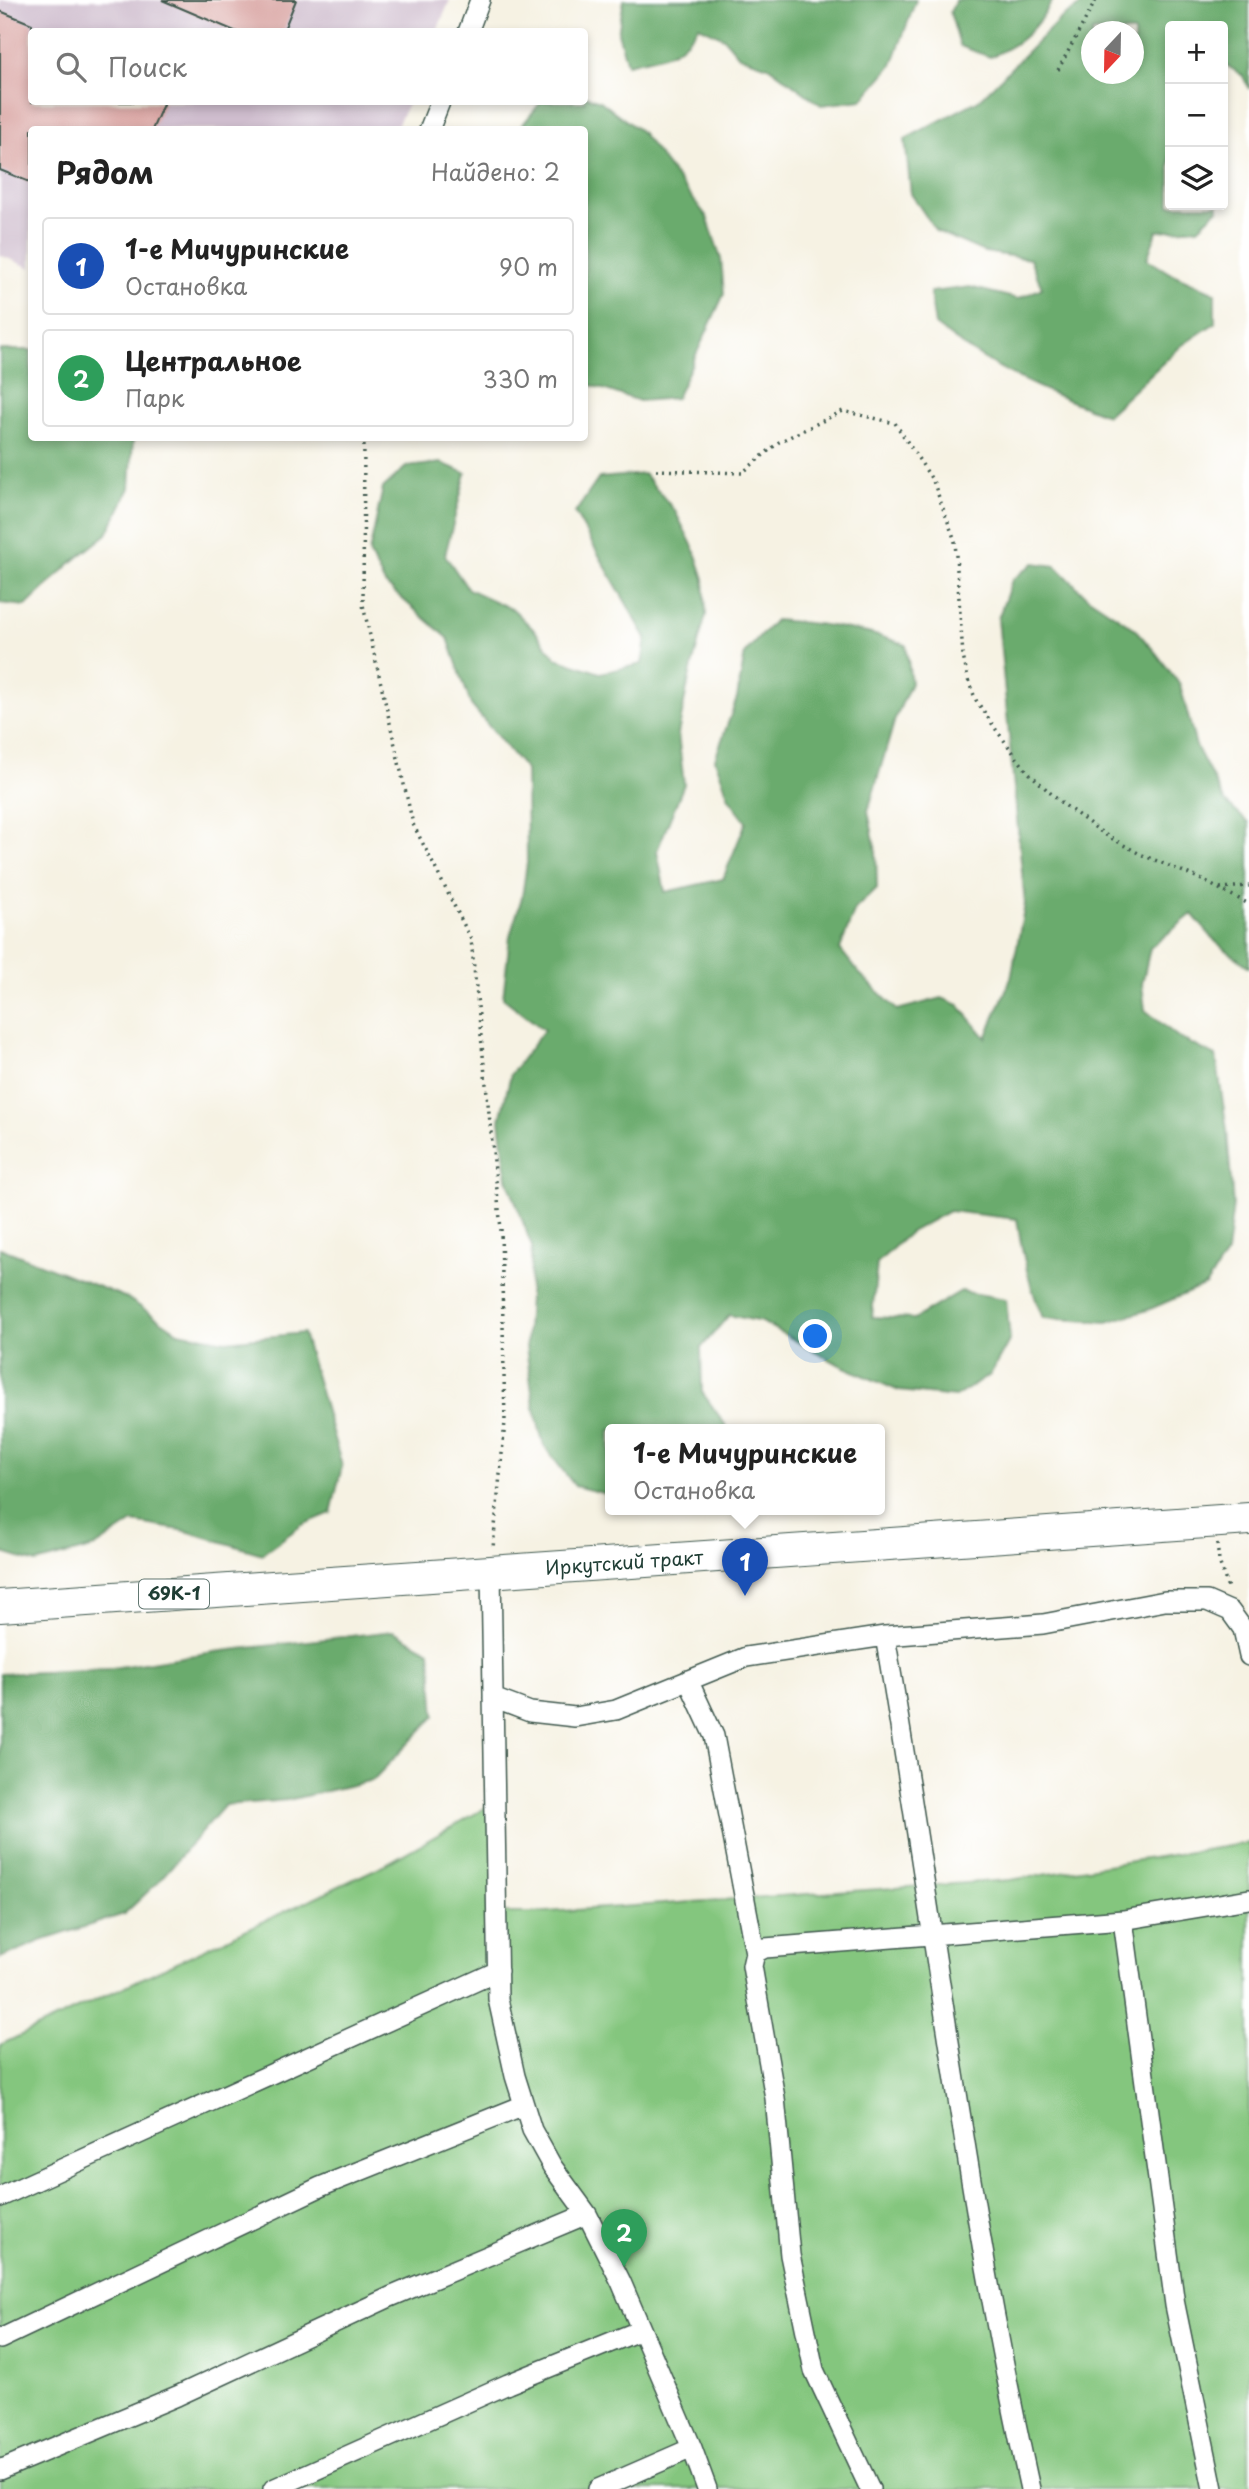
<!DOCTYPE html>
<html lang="ru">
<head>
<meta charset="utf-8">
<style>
	body { margin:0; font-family:"Playpen Sans",sans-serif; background:#f6f6f6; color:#222 }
	.controls { position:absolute; right:21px; top:21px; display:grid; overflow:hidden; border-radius:7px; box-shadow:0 4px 10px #0003 }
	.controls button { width:63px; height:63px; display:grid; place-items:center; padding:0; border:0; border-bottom:2px solid #e0e0e0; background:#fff; color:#222; font:35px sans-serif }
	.compass { position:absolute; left:1081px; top:21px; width:63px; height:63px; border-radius:50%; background:#fff; box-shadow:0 4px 10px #0003; rotate:202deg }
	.you { position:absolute; left:816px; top:1337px; width:24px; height:24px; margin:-18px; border:5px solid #fff; border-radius:50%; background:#1a73e8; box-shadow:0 0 0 10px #1a73e833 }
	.badge { display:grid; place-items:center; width:46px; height:46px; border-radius:50%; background:#0b8043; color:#fff; font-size:23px; font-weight:700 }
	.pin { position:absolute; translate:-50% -58px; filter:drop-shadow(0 2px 4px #0008) }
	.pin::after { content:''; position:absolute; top:37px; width:24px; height:21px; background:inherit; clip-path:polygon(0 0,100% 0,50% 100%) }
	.popup { position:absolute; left:605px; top:1424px; width:280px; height:91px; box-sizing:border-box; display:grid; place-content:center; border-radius:7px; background:#fff; filter:drop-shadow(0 2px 5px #0005); font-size:23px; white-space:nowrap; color:#767676 }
	.popup b { font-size:26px; color:#222 }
	.popup::after { content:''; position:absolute; left:50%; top:100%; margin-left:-14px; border:14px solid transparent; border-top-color:#fff }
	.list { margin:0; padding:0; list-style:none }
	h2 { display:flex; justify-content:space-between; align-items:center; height:91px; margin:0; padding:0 28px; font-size:30px }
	h2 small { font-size:23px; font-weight:400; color:#767676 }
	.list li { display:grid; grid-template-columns:46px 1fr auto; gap:21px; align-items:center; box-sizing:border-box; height:98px; margin:0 14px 14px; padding:0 14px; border:2px solid #e0e0e0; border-radius:7px }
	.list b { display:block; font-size:26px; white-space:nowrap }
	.list p { margin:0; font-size:23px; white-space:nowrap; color:#767676 }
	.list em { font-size:23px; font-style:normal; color:#767676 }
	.icon { flex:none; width:38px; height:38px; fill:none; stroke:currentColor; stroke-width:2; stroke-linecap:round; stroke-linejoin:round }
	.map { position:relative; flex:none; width:1249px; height:2489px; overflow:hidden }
	.search { position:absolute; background:#fff; box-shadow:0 4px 10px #0003; left:28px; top:28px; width:560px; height:77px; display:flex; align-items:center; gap:18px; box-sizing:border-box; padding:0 24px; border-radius:7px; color:#767676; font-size:26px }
	.panel { position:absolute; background:#fff; box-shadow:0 4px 10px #0003; left:28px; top:126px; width:560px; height:315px; border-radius:7px }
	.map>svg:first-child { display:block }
	.industrial { fill:#cfbdce }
	.green { fill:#84c67e; stroke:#528259; stroke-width:2 }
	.forest { fill:#6bab6d; stroke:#457450; stroke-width:2; fill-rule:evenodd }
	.building { fill:#d9a4a2 }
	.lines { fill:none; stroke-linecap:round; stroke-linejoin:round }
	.street-casing { stroke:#3f584e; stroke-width:22 }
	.primary-casing { stroke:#3f584e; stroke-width:34 }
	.path { stroke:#3f584e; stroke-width:3.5; stroke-dasharray:2 5; stroke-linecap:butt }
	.street { stroke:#fff; stroke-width:19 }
	.primary { stroke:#fff; stroke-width:32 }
	.labels { text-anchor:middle; stroke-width:6; stroke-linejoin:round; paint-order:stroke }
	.shield { fill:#fff; stroke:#627771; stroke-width:2 }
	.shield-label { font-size:18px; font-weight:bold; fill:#1f3d34 }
	.street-label { font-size:19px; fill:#1f3d34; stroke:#fff }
</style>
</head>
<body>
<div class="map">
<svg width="1249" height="2489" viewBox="0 0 1249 2489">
	<rect width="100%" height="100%" fill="#fff"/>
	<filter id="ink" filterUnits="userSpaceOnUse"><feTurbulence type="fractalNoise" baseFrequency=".0143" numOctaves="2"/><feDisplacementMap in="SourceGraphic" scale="14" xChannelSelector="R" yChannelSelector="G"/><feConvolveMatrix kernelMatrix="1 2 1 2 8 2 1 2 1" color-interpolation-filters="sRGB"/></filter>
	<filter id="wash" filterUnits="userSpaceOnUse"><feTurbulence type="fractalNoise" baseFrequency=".00686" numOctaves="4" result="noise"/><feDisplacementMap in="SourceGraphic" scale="28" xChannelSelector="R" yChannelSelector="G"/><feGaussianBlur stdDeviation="1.57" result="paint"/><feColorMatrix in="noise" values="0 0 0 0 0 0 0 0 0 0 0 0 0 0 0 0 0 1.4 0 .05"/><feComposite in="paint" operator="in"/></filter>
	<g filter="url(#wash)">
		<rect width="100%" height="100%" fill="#f6f2e3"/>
		<path class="industrial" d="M0,0h450l-13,31 -405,1v70h377l-14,27 -363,1 -1,138 -31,-13z"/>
		<path class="green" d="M496,1802l6,111h30l478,-33 239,-37v646h-1249v-444l384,-180z"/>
		<path class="forest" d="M624,0h292l-24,65 -30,35 -41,5 -53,-39 -29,-10 -15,-18 -25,-12c-23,32 -35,29 -72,38l-9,-31z
			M956,0h97c-17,29 -32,44 -63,57l-30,-11 -10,-34z
			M1088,0h161v89l-6,-13 -20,-13v-37h-53v179h48v4l-20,19 -41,3 -10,28 21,13 47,21v30l-34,23 -74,69c-62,-23 -121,-49 -172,-90l-5,-33 40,-5 48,12 24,-11 -12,-29 -46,-7 -48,-21 -25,-37 -6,-55 74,-39 81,-81zM1092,32h42v42h-42z
			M585,96l15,5 40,30 67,86 14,42 3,35 -48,104 -37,3 -54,-18 -1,-253 -65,-1 22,-27h43z
			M0,350h31l1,88h101l-3,50 -23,46 -35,28 -46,44 -26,-3z
			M441,463l25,10 -21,82 23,34 46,21 20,20 22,28 44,15 42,-9 4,-26 -71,-125 24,-35 45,-4 31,37 19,38 10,30 2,36 -17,63 -11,56 6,50 -27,67 8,41 58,-13 23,-57 -17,-24 -14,-39 22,-61 8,-45 30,-33c43,3 91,9 131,25l5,38 -16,36 -27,92 8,40 1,37 -22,21 -15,40 19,24 38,37 45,-12 17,7 27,33 25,-60 14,-74 -27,-285 14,-39 22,-17 22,3 30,30 48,32 22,25 24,32 16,61 29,56 24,21v144l-33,-25 -24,-28 -42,34 -8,36 3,26 34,28 37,18 11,74 6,75 -6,48 -21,32 -58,25 -41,12 -64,-4c-14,-32 -21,-65 -26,-99l-68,-8 -39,21 -33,31 -5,54 42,2 47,-28 45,8 4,40 -20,36 -35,22 -56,-6 -59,-26 -78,-43 -33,-7 -28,33 1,44 27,38h-119v65l-35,-9 -31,-40 -10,-39 -8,-60 6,-100 -25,-69 -7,-58 11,-46 33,-44 -41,-32 7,-62 12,-39 5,-34 -1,-93 -55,-65 -23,-67 -63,-54 -16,-31 14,-65 23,-21z
			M0,1248l127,50 51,34 48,9 77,-8 39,133 -11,47 -29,12 -40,29 -76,-23 -53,-9 -38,25 -59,16 -36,-11z
			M393,1631l37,20 5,65 -62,64 -85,20 -63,5 -68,78 -33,31 -83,27 -41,17v-284l106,-5 108,-17z"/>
		<g id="blocks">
			<path class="building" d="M162,0h134l-13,32h-46z
				M0,11l32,13v78h132l-12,28h-120v53l-32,-13z"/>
		</g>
	</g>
	<g filter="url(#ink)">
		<use href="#blocks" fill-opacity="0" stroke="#3f584e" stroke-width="2"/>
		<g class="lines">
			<g class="street-casing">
				<path id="street" d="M468,32l12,-32
					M429,130l11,-28
					M491,1571l7,428 17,77 17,54 20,36 35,48 34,68 71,166 15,41
					M885,1636c49,284 82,571 145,853
					M688,1680l26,56 41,217 -3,13 23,132 15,157 24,115 56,119
					M493,1698l37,14 45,5 41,-7 130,-53 139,-21 158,-12 122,-23h42l23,10 13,18 6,27
					M1123,1920l52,385 38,184
					M755,1953l10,-5 358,-28 126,-21
					M0,2197l498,-226
					M0,2339l320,-152 204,-82
					M0,2470l177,-74 213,-99 197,-83
					M273,2489l235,-105 133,-54
					M598,2489l94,-41"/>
			</g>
			<g class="primary-casing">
				<g id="primary">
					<path id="s1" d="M0,1606l1249,-87"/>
				</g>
			</g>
			<path class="path" d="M1058,70l38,-70
				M364,438l-1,167 50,219 58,115 30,290 4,193 -12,126
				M656,470l86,3 37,-31 64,-31 52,12 38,58 22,60 8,115 6,27 7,17 21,31 30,40 32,30 45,33 36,20 56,23 53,27
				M1220,888l29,-2
				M1217,1544l2,17 10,30"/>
			<use href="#street" class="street"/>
			<use href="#primary" class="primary"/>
		</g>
	</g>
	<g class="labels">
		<rect class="shield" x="139" y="1579.5" width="70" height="29" rx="5"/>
		<g class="shield-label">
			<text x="174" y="1600">69К-1</text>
		</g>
		<g class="street-label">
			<text dy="7" stroke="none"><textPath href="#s1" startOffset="626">Иркутский тракт</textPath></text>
		</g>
	</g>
</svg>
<div class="controls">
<button>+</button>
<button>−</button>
<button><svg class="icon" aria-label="layers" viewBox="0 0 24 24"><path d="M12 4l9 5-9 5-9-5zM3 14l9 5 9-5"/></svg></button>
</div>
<svg class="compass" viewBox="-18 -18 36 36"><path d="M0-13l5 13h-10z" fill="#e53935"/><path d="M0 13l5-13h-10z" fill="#767676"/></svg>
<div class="you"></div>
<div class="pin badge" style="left:745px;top:1596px;background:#1a4fb4">1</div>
<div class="popup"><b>1-е Мичуринские</b>Остановка</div>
<div class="pin badge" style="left:624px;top:2267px;background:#2e9e5b">2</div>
<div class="search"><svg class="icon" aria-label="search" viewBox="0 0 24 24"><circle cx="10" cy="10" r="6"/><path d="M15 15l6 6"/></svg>Поиск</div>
<section class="panel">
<h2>Рядом<small>Найдено: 2</small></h2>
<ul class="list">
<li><span class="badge" style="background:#1a4fb4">1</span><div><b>1-е Мичуринские</b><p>Остановка</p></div><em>90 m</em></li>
<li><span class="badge" style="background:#2e9e5b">2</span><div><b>Центральное</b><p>Парк</p></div><em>330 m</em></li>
</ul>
</section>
</div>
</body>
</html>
